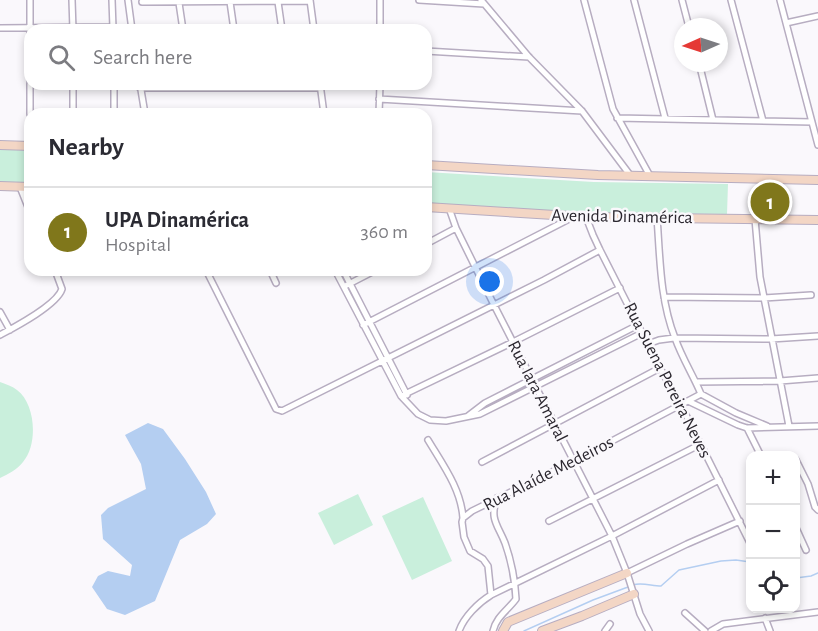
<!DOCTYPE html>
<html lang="en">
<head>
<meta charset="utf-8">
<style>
	body { margin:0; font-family:"Alegreya Sans",sans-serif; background:#f7f7f7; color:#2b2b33 }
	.controls { position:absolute; right:18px; bottom:18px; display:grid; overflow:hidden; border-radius:12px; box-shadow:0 3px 9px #0003 }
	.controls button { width:54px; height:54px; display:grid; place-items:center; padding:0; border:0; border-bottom:2px solid #e1e1e2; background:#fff; color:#2b2b33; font:30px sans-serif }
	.compass { position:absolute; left:674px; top:18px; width:54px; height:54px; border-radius:50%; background:#fff; box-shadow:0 3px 9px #0003; rotate:267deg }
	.you { position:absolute; left:490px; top:282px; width:21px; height:21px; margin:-15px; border:4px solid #fff; border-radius:50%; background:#1a73e8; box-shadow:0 0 0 9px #1a73e833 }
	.badge { display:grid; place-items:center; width:39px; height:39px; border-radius:50%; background:#80771b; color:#fff; font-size:20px; font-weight:700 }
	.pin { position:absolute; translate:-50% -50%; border:3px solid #fff; box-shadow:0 2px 6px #0006 }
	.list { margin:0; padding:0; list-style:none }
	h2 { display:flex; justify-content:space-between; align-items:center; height:78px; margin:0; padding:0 24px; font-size:26px }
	h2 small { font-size:20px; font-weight:400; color:#7c7c81 }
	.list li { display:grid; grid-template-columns:39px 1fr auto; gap:18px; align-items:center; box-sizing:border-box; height:90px; padding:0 24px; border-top:2px solid #e1e1e2 }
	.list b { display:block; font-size:22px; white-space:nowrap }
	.list p { margin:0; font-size:20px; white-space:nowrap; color:#7c7c81 }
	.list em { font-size:20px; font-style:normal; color:#7c7c81 }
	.icon { flex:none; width:33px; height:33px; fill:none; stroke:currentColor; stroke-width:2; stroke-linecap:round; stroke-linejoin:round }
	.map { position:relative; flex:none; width:818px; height:631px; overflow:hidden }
	.search { position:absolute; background:#fff; box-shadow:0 3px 9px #0003; left:24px; top:24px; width:408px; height:66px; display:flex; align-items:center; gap:15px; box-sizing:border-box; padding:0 21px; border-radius:18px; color:#7c7c81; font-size:22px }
	.panel { position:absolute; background:#fff; box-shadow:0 3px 9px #0003; left:24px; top:108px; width:408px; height:168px; border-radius:18px }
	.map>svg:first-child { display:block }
	.green { fill:#c9efdc }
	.water { fill:#b4cef1 }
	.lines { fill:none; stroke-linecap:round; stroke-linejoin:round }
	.stream { stroke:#b4cef1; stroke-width:1.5 }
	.street-casing { stroke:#b7adc1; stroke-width:8 }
	.secondary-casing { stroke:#b7adc1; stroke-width:10 }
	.street { stroke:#fff; stroke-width:5 }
	.secondary { stroke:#f3d6c5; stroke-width:8 }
	.labels { text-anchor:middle; stroke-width:5; stroke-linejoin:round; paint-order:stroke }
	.street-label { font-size:18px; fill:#2a262e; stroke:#faf8fc }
</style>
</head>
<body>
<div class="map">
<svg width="818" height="631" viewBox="0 0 818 631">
	<rect width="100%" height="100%" fill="#faf8fc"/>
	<path class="green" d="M0,149l30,2v35l-30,-2z
		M426,172l168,10 134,2 -1,30 -122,-1 -179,-6z
		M0,382c5,2 12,4 17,8 19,14 21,55 6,72 -6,8 -15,12 -23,16z
		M358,494l15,31 -39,20 -16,-32z
		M423,497l29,64 -40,19 -30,-64z"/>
	<path class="water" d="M148,423l15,6 22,30 21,33 10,22 -9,10 -27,16 -25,61 -30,14 -18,-6 -15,-22 6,-11 10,-5 22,5 2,-11 -29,-26 -2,-24 7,-7 38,-19 -5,-25 -16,-29z"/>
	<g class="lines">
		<path class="stream" d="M796,578l15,-2 7,-3
			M633,585c8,-3 19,1 28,1l18,-16 42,-9 15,-1 14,2
			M524,631l69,-31 35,-13"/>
		<g class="street-casing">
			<path id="street" d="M30,0v81
				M72,0l1,30
				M112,0l1,28
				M128,0l4,30
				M310,0l4,30
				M380,0v30
				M419,0l65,4
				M481,0l48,57 53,54 48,64
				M584,0l29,109 37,67
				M634,0l31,118
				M682,0l7,27
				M731,0l32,121
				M780,0l38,145
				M142,2l168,-1
				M230,2l4,28
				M278,2l4,28
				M179,3l4,27
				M786,23l32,-7
				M0,28l112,-1
				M426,51l103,6
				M699,63l14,57
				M30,84v30
				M73,84v30
				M114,84v30
				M140,84l5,30
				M320,84l4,30
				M140,88h181
				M379,99l203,12
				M379,114l1,-30
				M617,118l195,4
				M20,187l10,25
				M449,208l7,20 38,77 118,231 15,37 13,41 9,17
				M586,217l7,18 7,15 60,118 21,37 69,138
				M657,217c3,41 3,83 18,121 7,20 18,37 26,56
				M755,219l5,58 29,149
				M426,244l30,-16
				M206,270l70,139 6,2 262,-131 56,-30
				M270,270l6,13
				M335,270l66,126 17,18 12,6 16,1 34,-7 162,-81
				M343,270l64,125
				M347,285l29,-15
				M664,297l100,1 47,-3
				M0,312l10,18
				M363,325l210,-108
				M0,335c15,-8 57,-30 62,-46l-7,-19
				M648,344l11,-4 15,-2 97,1 47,-3
				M696,382l84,-1 38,-3
				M701,394l35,19 31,13
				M401,396l112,-54 107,-54
				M688,401l50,24 9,3 71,-2
				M468,416l17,-13 153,-78
				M747,428l14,28
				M428,440c15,25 33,49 35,78
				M796,460l12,24 7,23 3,3
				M482,462l178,-94
				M549,521l152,-77
				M796,528l10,22
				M627,573l60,-29 53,-23
				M491,595l-3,-29 -5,-7 -13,-8 -6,-14 -2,-15 1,-4 9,-7 102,-50 127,-67
				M685,613l20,18
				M765,618l5,13
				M459,631c5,-14 19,-28 32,-36l121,-59 107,-56
				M493,631c3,-14 15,-21 23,-32 -1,-18 -5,-39 -11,-56 -7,-18 -16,-24 -8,-45
				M605,631l5,-7
				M711,631l12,-7 95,-12"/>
		</g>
		<g class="secondary-casing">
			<path id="secondary" d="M0,145l30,1
				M426,165l172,10 220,5
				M0,186l30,1
				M426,207l160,10 232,3
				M503,631l5,-9 119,-49
				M542,631l40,-15 52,-22"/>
		</g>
		<use href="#street" class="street"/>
		<use href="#secondary" class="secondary"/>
	</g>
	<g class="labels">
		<g class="street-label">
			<text transform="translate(622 216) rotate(1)" y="6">Avenida Dinamérica</text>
			<text transform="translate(668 380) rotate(63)" y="6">Rua Suena Pereira Neves</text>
			<text transform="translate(538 391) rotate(63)" y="6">Rua Iara Amaral</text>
			<text transform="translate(548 473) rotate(-27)" y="6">Rua Alaíde Medeiros</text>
		</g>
	</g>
</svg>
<div class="controls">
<button>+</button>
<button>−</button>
<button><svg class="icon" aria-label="locate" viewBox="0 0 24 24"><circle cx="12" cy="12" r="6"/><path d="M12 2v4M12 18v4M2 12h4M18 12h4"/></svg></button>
</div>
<svg class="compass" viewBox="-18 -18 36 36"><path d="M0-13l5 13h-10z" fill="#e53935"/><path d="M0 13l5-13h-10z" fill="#7c7c81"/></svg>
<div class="you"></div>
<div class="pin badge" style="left:770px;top:202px">1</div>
<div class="search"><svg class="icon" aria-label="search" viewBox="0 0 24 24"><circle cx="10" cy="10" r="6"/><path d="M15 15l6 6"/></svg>Search here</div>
<section class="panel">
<h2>Nearby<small></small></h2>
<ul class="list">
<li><span class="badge">1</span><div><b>UPA Dinamérica</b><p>Hospital</p></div><em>360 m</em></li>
</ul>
</section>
</div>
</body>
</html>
